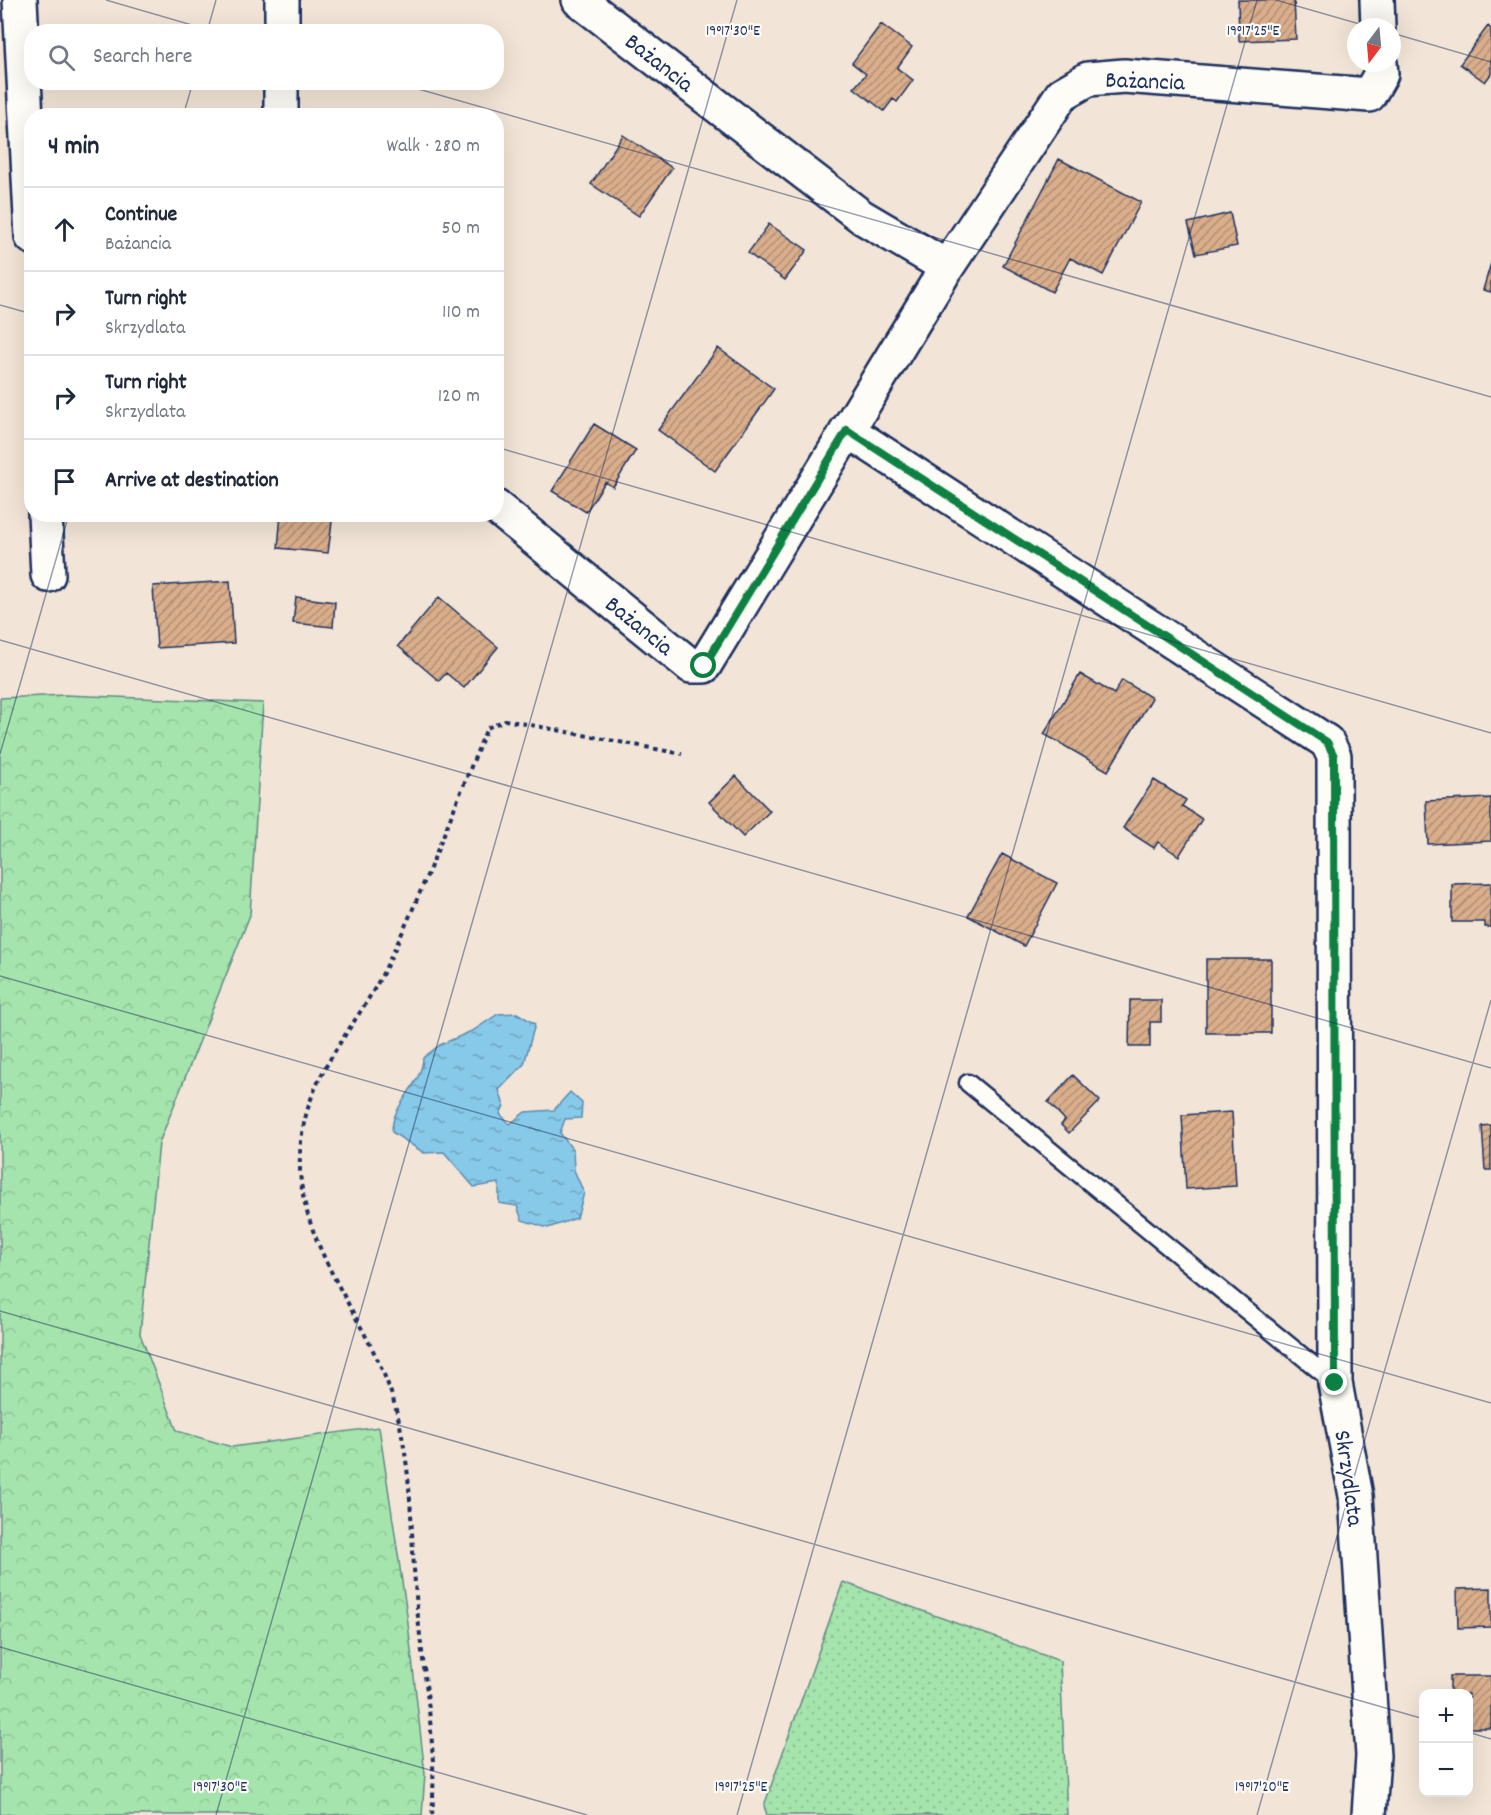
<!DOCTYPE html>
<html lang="en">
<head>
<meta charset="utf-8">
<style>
	body { margin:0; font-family:Dekko,sans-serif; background:#f6f6f7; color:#1f2937 }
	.controls { position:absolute; right:18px; bottom:18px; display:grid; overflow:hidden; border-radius:12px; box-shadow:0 6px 24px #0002 }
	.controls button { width:54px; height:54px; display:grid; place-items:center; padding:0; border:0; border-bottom:2px solid #e0e1e3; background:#fff; color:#1f2937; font:30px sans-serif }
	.compass { position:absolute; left:1347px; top:18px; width:54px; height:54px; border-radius:50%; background:#fff; box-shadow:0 6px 24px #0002; rotate:196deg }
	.stop { position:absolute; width:18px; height:18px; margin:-14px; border:4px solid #0b8043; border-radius:50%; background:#fff }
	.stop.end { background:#0b8043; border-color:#fff; box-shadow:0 2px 6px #0008 }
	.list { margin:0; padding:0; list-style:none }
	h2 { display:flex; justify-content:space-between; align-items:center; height:78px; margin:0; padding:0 24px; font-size:26px }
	h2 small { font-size:20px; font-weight:400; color:#747a83 }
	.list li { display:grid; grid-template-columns:39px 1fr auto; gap:18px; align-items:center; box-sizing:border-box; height:84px; padding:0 24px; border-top:2px solid #e0e1e3 }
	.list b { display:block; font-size:22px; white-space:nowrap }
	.list p { margin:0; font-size:20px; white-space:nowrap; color:#747a83 }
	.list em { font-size:20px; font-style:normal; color:#747a83 }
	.icon { flex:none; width:33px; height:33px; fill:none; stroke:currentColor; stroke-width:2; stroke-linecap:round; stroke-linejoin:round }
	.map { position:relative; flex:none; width:1491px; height:1815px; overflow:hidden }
	.search { position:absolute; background:#fff; box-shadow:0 6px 24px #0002; left:24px; top:24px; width:480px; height:66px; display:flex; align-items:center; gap:15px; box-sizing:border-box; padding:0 21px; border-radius:24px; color:#747a83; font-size:22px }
	.panel { position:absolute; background:#fff; box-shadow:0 6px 24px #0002; left:24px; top:108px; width:480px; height:414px; border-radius:24px }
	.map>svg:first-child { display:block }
	.grass { fill:url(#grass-dots); stroke:#608a85; stroke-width:1.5 }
	.forest { fill:url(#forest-crowns); stroke:#608a85; stroke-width:1.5 }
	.water { fill:url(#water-ripples); stroke:#5c8bb1; stroke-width:1.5 }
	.building { fill:url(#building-hatch); stroke:#1b2f5e; stroke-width:1.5 }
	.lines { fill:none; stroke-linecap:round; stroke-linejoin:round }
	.lane-casing { stroke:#1b2f5e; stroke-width:21 }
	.street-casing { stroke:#1b2f5e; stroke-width:38 }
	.path { stroke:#1b2f5e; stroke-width:4; stroke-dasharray:4.5 4.5; stroke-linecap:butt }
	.lane { stroke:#fdfcf7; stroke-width:16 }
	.street { stroke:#fdfcf7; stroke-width:33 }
	.route { stroke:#0b8043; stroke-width:8 }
	.ticks { fill:none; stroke:#1b2f5e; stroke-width:1.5; stroke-opacity:0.45 }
	.labels { text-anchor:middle; stroke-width:4.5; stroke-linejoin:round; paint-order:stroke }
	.street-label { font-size:24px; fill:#1b2f5e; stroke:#fdfcf7 }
	.ticks-label { font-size:15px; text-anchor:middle; fill:#1b2f5e; stroke:#fdfcf7; stroke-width:4.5; stroke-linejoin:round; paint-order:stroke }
</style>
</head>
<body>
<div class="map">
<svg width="1491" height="1815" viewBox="0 0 1491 1815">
	<defs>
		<pattern id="grass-dots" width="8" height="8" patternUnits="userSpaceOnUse" patternTransform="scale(1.5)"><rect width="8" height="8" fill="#a5e4ac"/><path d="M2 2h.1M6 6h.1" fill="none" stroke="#8dc496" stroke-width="1.8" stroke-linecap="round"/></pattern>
		<pattern id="forest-crowns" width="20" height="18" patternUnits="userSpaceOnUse" patternTransform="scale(1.5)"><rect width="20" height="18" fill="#a5e4ac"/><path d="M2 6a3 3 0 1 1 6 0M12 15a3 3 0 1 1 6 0" fill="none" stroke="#8dc496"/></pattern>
		<pattern id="water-ripples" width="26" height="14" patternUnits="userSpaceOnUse" patternTransform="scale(1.5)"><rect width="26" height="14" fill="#87c9e8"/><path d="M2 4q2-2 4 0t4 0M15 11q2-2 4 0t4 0" fill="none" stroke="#6ea4bf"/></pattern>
		<pattern id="building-hatch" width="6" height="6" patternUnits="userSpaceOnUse" patternTransform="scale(1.5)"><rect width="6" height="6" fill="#daae8b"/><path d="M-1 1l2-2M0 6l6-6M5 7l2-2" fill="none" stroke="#b08e75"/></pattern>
	</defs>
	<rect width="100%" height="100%" fill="#f2e5d7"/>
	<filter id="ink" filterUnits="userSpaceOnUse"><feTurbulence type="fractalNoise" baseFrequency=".0167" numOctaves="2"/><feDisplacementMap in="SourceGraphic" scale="12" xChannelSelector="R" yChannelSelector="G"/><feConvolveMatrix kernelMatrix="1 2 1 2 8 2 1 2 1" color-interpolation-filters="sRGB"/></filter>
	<g filter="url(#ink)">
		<path class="grass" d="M843,1582l217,79 7,154h-300l-3,-9z"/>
		<path class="forest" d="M65,695l198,8 -13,212 -91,228 -19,191 37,97 55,16 147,-20 28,188 18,159 -3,41h-422v-1117z"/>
		<path class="water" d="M517,1013l18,11 -11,40 -25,26 5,16 -4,8 10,10 15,-12 29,-2 16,-18 12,11 -1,15 -16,1 -5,14 13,17 1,20 10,23 -7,25 -29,10 -26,-8 -5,-14 -18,-3v-20l-25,4 -30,-35 -20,1 -32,-21c-1,-28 30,-46 31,-74l17,-13 34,-15 24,-16z"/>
		<path class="building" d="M1238,0h56l2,39 -57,2z
			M881,24l31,23 -15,21 16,12 -16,22 -4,-3 -9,12 -30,-23 12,-14 -14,-11z
			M1488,26l3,3v45l-6,8 -25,-18z
			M623,135l49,33 -33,48 -48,-32z
			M1059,159l82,43 -38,73 -33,-17 -18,34 -49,-26z
			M1230,213l7,33 -41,8 -8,-31z
			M769,224l38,26 -22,30 -37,-27z
			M1491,263v29l-8,-2z
			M718,348l56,41 -59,82 -57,-41z
			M594,424l42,26 -23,37 -8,-5 -19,30 -34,-21z
			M281,514h52l-5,39 -50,-5z
			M230,581l4,62 -77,5 -4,-62z
			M296,597l39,5 -2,25 -40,-4z
			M439,597l59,50 -34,41 -18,-15 -7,8 -41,-35z
			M1080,674l34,20 8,-14 30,18 -44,73 -64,-37z
			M736,776l34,35 -27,26 -34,-35z
			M1154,780l32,20 -4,6 20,13 -23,37 -21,-14 -4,6 -31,-20z
			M1491,798v43l-63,3 -2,-43z
			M1002,854l55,29 -33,63 -56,-30z
			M1491,883v44h-6v-5h-33v-38z
			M1206,959h65v74h-65z
			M1130,1000h31v22h-11v25h-21z
			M1073,1075l27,26 -31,32 -8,-8 4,-5 -17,-18z
			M1232,1112l4,74 -50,3 -4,-74z
			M1491,1125v45h-6l-3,-44z
			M1491,1588v39l-33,1 -1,-39z
			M1450,1676h41v52h-23v-34h-18z"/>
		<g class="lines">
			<g class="lane-casing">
				<path id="lane" d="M968,1083l367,300"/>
			</g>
			<g class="street-casing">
				<path id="street" d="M20,0l12,237
					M579,0l283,217 85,50
					M1377,0l1,27
					M282,32v-32
					M281,116v-34
					M847,430l480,312 7,14 1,627 21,113 17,260 -4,59
					M496,507l195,159h13l243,-399 115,-173 26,-15 36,-3 245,19 12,-21 -1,-11
					M45,514l3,61"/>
			</g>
			<path class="path" d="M432,1815c6,-73 -10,-146 -16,-219 -6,-69 -3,-140 -26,-206 -27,-77 -94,-149 -90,-235 3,-81 56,-124 88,-192 37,-76 66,-157 99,-235l18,-8 177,34"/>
			<use href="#lane" class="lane"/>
			<use href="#street" class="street"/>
		</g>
	</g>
	<g class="lines" filter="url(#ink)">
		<path class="route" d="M704,666l143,-236 480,312 7,14 1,627"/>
	</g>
	<path class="ticks" d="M106,0l110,32M1276,0l94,27M207,32l9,-32M1392,33l99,29M394,82l1097,315M183,116l10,-34M0,305l32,9M496,447l995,286M0,640l1491,428M0,754l69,-240M0,976l1491,427M0,1311l1424,408M0,1647l587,168M1468,1732l23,7M216,1815l521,-1815M737,1815l520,-1815M1257,1815l234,-815"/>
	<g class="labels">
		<g class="street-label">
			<text transform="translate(660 62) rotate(38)" y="8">Bażancia</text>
			<text transform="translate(1145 80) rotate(2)" y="8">Bażancia</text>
			<text transform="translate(640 625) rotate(39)" y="8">Bażancia</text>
			<text transform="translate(1350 1478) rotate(82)" y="8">Skrzydlata</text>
		</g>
	</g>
	<g class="ticks-label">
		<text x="733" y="35">19°17'30"E</text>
		<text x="1253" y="35">19°17'25"E</text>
		<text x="220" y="1791">19°17'30"E</text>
		<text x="741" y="1791">19°17'25"E</text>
		<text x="1262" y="1791">19°17'20"E</text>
	</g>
</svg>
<div class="controls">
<button>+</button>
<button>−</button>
</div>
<svg class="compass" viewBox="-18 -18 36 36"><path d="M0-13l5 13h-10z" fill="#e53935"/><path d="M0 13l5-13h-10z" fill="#747a83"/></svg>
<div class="stop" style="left:704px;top:666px"></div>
<div class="stop end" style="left:1335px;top:1383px"></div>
<div class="search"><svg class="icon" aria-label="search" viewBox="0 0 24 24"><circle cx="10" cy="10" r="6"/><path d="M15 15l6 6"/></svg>Search here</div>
<section class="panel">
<h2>4 min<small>Walk · 280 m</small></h2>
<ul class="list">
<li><svg class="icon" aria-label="ahead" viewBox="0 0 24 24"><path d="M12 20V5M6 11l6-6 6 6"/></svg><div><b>Continue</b><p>Bażancia</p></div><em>50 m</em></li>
<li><svg class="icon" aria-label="right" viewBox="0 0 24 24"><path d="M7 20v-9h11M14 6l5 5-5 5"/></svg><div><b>Turn right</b><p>Skrzydlata</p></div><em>110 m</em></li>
<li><svg class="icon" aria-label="right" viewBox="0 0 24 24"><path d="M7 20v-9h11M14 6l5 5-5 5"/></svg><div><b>Turn right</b><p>Skrzydlata</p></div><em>120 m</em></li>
<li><svg class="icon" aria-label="arrive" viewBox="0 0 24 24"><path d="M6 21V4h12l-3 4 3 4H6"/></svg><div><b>Arrive at destination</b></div></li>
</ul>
</section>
</div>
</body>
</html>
